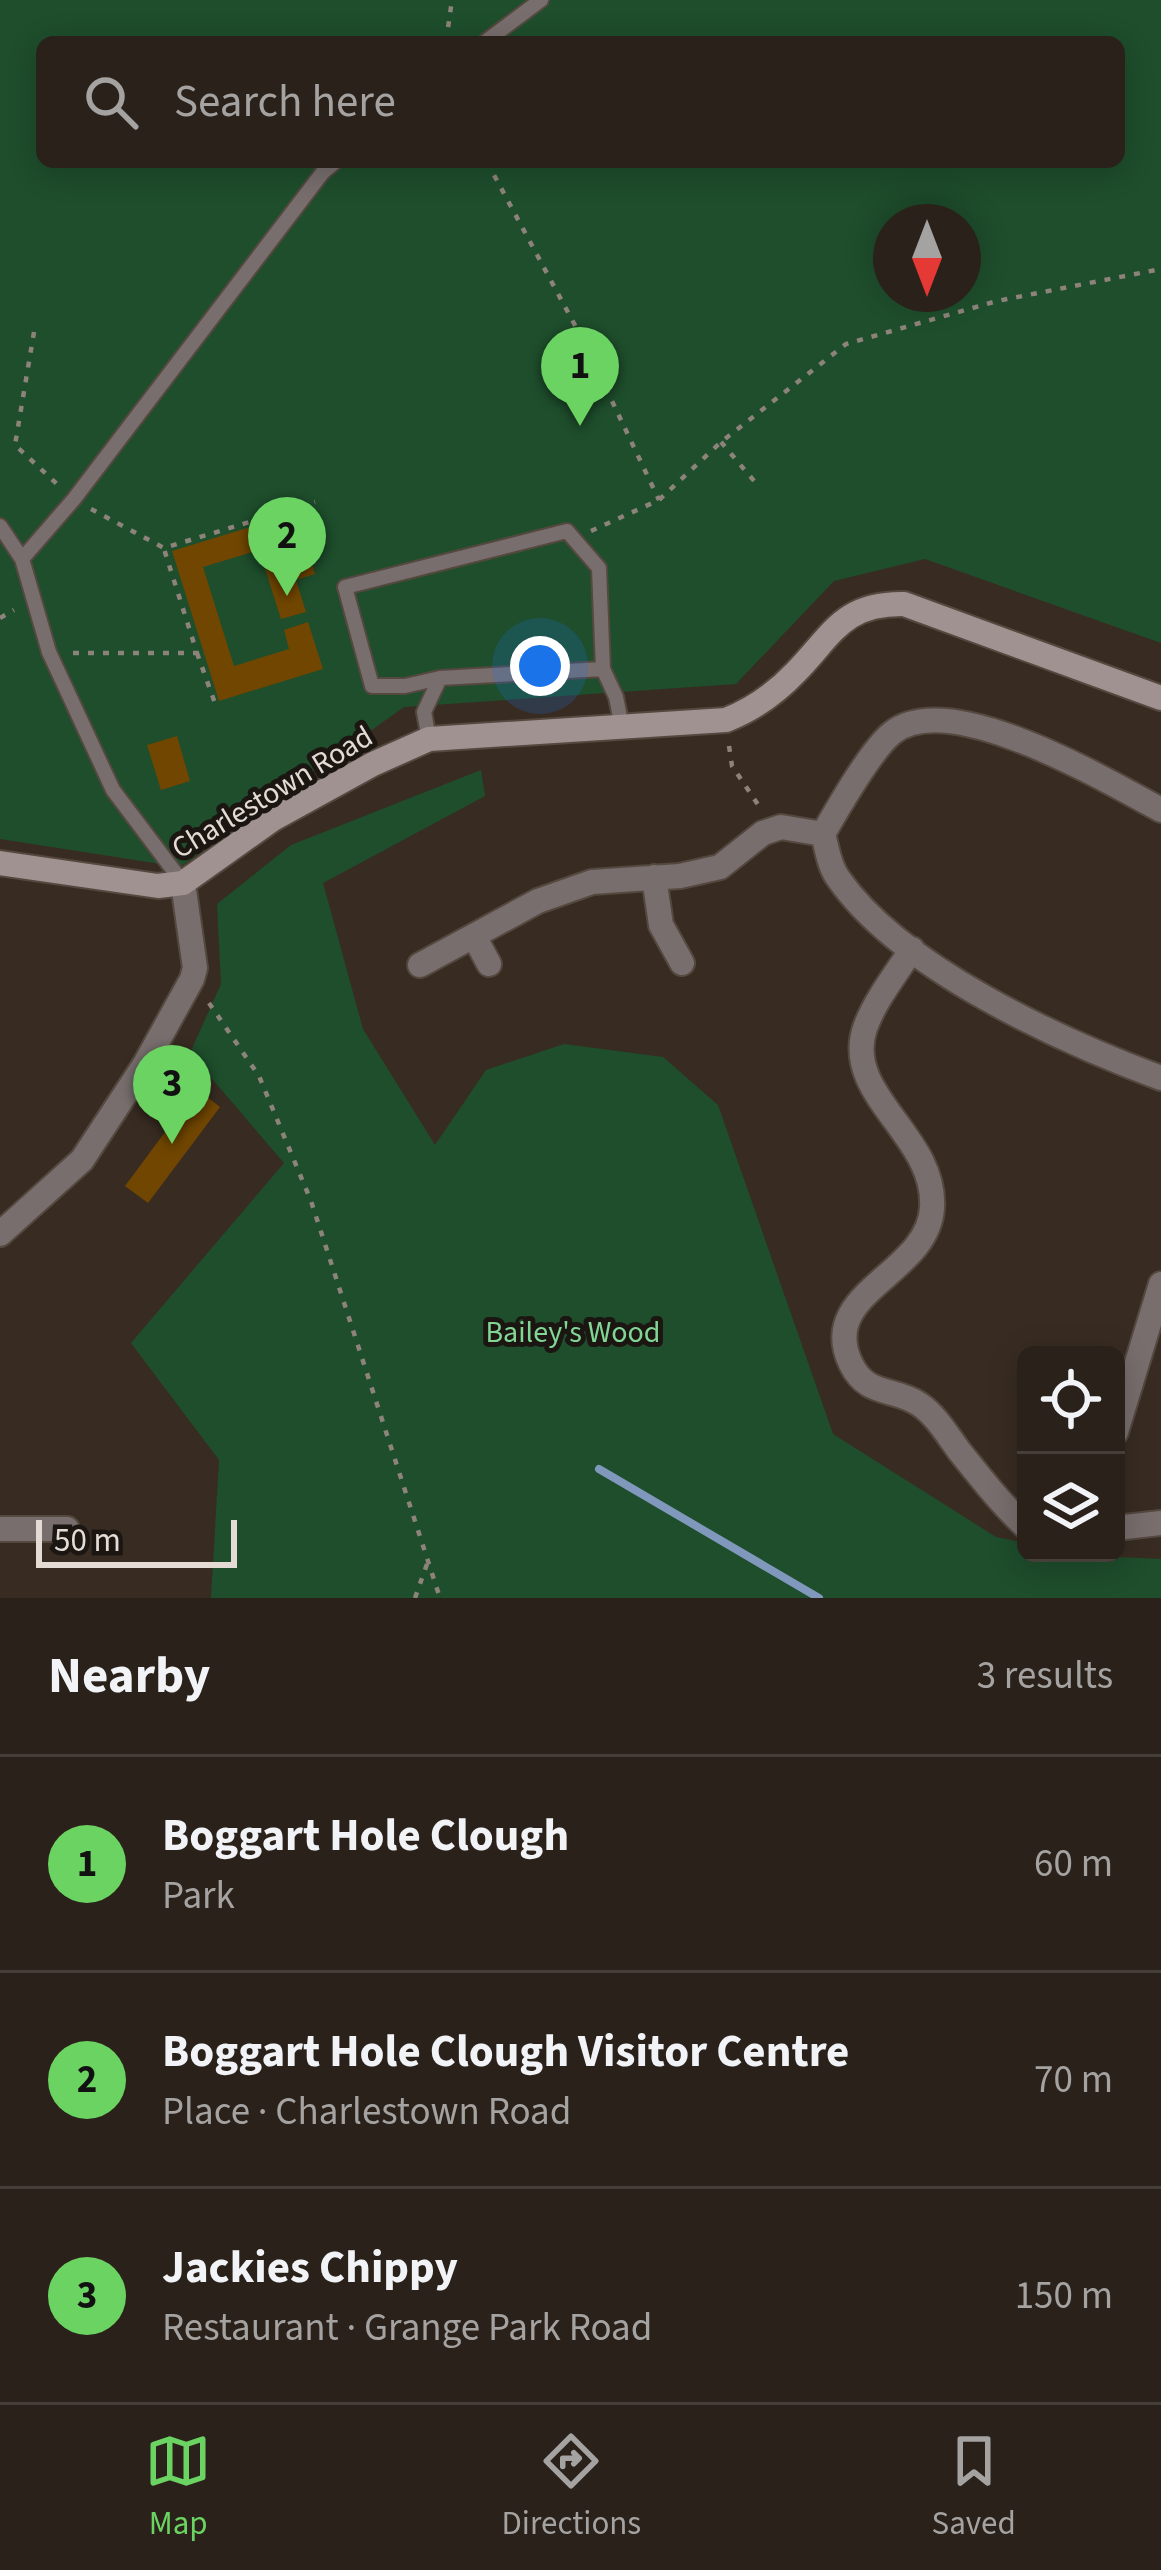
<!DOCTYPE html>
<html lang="en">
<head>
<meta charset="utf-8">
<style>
	body { margin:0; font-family:"Source Sans 3",sans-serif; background:#322923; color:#f1f3f6 }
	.controls { position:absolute; right:36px; bottom:36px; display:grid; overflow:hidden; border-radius:18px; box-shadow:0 6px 30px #0003 }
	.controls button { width:108px; height:108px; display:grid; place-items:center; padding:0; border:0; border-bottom:3px solid #463e39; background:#2a211a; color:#f1f3f6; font:60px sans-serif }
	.compass { position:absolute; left:873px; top:204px; width:108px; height:108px; border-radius:50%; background:#2a211a; box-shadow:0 6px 30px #0003; rotate:180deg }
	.scale { position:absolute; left:36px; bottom:30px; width:201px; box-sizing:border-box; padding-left:12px; border:6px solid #e4dbd5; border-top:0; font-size:33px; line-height:42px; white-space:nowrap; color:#e4dbd5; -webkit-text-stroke:9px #1b1611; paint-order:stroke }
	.you { position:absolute; left:540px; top:666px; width:42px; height:42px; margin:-30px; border:9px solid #fff; border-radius:50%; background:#1a73e8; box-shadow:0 0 0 18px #1a73e833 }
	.badge { display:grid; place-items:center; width:78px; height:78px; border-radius:50%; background:#6bd362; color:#111; font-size:39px; font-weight:700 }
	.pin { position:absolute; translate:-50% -99px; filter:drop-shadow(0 3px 6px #0008) }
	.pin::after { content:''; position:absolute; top:63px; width:42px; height:36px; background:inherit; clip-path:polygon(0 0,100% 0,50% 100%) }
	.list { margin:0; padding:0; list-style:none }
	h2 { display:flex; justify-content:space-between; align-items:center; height:156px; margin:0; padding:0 48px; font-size:51px }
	h2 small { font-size:39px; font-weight:400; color:#a5a3a2 }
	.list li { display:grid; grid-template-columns:78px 1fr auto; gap:36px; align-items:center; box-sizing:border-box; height:216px; padding:0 48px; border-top:3px solid #463e39 }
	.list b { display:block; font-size:45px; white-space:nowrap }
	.list p { margin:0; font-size:39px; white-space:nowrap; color:#a5a3a2 }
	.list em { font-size:39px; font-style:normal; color:#a5a3a2 }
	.icon { flex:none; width:66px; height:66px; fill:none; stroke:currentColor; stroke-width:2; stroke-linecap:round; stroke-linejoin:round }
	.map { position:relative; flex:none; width:1161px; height:1598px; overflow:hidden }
	.search { position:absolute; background:#2a211a; box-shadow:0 6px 30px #0003; left:36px; right:36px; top:36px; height:132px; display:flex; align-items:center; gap:30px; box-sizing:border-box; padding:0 42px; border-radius:18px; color:#a5a3a2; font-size:45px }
	.sheet { height:804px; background:#2a211a }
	nav { display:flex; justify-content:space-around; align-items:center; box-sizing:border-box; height:168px; border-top:3px solid #463e39; background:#2a211a; font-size:33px; color:#a5a3a2 }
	nav a { display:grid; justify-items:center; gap:6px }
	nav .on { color:#6bd362 }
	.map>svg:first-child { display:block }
	.green { fill:#1e4e2c; fill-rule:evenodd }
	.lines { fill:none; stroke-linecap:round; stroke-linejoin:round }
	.stream { stroke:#8098bc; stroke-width:8 }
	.building { fill:#714600 }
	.lane-casing { stroke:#54483f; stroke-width:18 }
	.street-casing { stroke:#54483f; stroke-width:28 }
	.secondary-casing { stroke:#54483f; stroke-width:28 }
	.path { stroke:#8d837b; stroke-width:4.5; stroke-dasharray:6 9; stroke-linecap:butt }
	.lane { stroke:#786e6e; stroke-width:14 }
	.street { stroke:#786e6e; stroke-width:24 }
	.secondary { stroke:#a19292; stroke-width:24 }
	.labels { text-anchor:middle; stroke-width:10; stroke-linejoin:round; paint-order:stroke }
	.street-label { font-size:30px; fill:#e4dbd5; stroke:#1b1611 }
	.park-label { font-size:30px; fill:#81d695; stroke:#1b1611 }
</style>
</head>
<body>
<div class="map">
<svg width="1161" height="1598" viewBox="0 0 1161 1598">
	<rect width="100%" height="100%" fill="#382c22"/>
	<path class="green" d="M0,0h1161v643l-236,-84 -91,22 -98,103 -332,23 -224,160 -180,-28zM42,42h1077v120h-1077zM891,222h72v72h-72z
		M481,770l4,26 -162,87 40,146 72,116 51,-75 78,-26 99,13 55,48 115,329 163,103 30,6v10l135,6v39h-950l8,-138 -88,-117 153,-180 -94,-110 31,-69 -4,-80 74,-59z"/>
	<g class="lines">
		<path class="stream" d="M599,1469l220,129"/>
	</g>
	<path class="building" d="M296,513l19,61 -19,6 10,32 -25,7 -22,-69 -56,17 31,99 55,-17 -5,-19 24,-8 15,47 -104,32 -47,-150z
		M177,736l13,45 -29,9 -14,-45z
		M197,1089l23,18 -72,96 -23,-17z"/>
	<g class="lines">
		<g class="lane-casing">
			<path id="lane" d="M485,42l56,-42
				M0,526l22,33 27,93 64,138 70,93
				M22,559l52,-60 249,-327 12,-10
				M440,678l-35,8h-33l-27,-99 222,-56 32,37 4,101
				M429,739l-5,-27 16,-34 163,-9 13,28 6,30"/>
		</g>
		<g class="street-casing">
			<path id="street" d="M1161,810c-56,-30 -212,-123 -269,-77 -22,18 -54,75 -69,101 4,14 6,32 15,44 62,90 223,163 323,200
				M654,877l7,48 21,38
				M474,936l15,28
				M912,949c-16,25 -37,51 -47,79 -23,67 72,108 67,180 -4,67 -116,84 -81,156 16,33 42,23 68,40 17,11 29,32 41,48 21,26 41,52 66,75
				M420,965l118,-64 54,-19 88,-6 40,-9 43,-34 18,-6 42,7
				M0,1234l82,-74 63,-96 47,-85 3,-11 -12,-85
				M1116,1432l45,-148
				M1116,1528l45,-5
				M0,1529h67"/>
		</g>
		<g class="secondary-casing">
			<path id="secondary" d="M0,863l158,23 25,-3 90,-64 100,-55 56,-25 297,-19c28,-11 49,-26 70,-48 37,-38 47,-69 108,-68l257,94"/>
		</g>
		<path class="path" d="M446,42l6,-42
			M487,162l97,180 75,158
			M34,332l-19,113 43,40
			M721,442l34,40
			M91,509l73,39 151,-46
			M591,531l68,-31 62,-58 125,-98 151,-43 164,-32
			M0,618l14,-8
			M73,653h124l-33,-104
			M197,653l19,53
			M729,746l3,20 29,43
			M209,1003l50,73 52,125 129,397
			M415,1598l12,-34"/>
		<use href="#lane" class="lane"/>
		<use href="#street" class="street"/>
		<use href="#secondary" class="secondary"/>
	</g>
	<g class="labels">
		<g class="street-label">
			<text transform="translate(272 792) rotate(-31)" y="10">Charlestown Road</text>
		</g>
		<g class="park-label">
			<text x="573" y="1342">Bailey's Wood</text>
		</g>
	</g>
</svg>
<div class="controls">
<button><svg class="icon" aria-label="locate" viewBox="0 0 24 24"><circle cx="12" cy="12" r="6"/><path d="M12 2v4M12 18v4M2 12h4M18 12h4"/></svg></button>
<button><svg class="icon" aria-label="layers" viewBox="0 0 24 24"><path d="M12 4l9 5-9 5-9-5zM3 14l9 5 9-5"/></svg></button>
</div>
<svg class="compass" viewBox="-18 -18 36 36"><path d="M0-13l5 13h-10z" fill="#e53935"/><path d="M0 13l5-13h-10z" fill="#a5a3a2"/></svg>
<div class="scale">50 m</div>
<div class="you"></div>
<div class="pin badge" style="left:580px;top:426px">1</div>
<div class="pin badge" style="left:287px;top:596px">2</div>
<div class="pin badge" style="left:172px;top:1144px">3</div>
<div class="search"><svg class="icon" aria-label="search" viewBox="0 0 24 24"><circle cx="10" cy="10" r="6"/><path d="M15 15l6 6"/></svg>Search here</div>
</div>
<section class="sheet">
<h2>Nearby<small>3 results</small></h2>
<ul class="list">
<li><span class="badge">1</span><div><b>Boggart Hole Clough</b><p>Park</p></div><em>60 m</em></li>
<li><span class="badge">2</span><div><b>Boggart Hole Clough Visitor Centre</b><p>Place · Charlestown Road</p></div><em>70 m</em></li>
<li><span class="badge">3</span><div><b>Jackies Chippy</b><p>Restaurant · Grange Park Road</p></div><em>150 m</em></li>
</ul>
</section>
<nav>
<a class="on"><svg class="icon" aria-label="map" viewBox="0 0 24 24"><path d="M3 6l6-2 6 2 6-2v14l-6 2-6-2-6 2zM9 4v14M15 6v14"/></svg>Map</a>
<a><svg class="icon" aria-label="directions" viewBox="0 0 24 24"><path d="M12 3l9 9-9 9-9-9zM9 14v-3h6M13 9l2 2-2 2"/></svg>Directions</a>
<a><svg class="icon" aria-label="saved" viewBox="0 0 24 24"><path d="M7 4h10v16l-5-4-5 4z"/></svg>Saved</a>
</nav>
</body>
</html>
